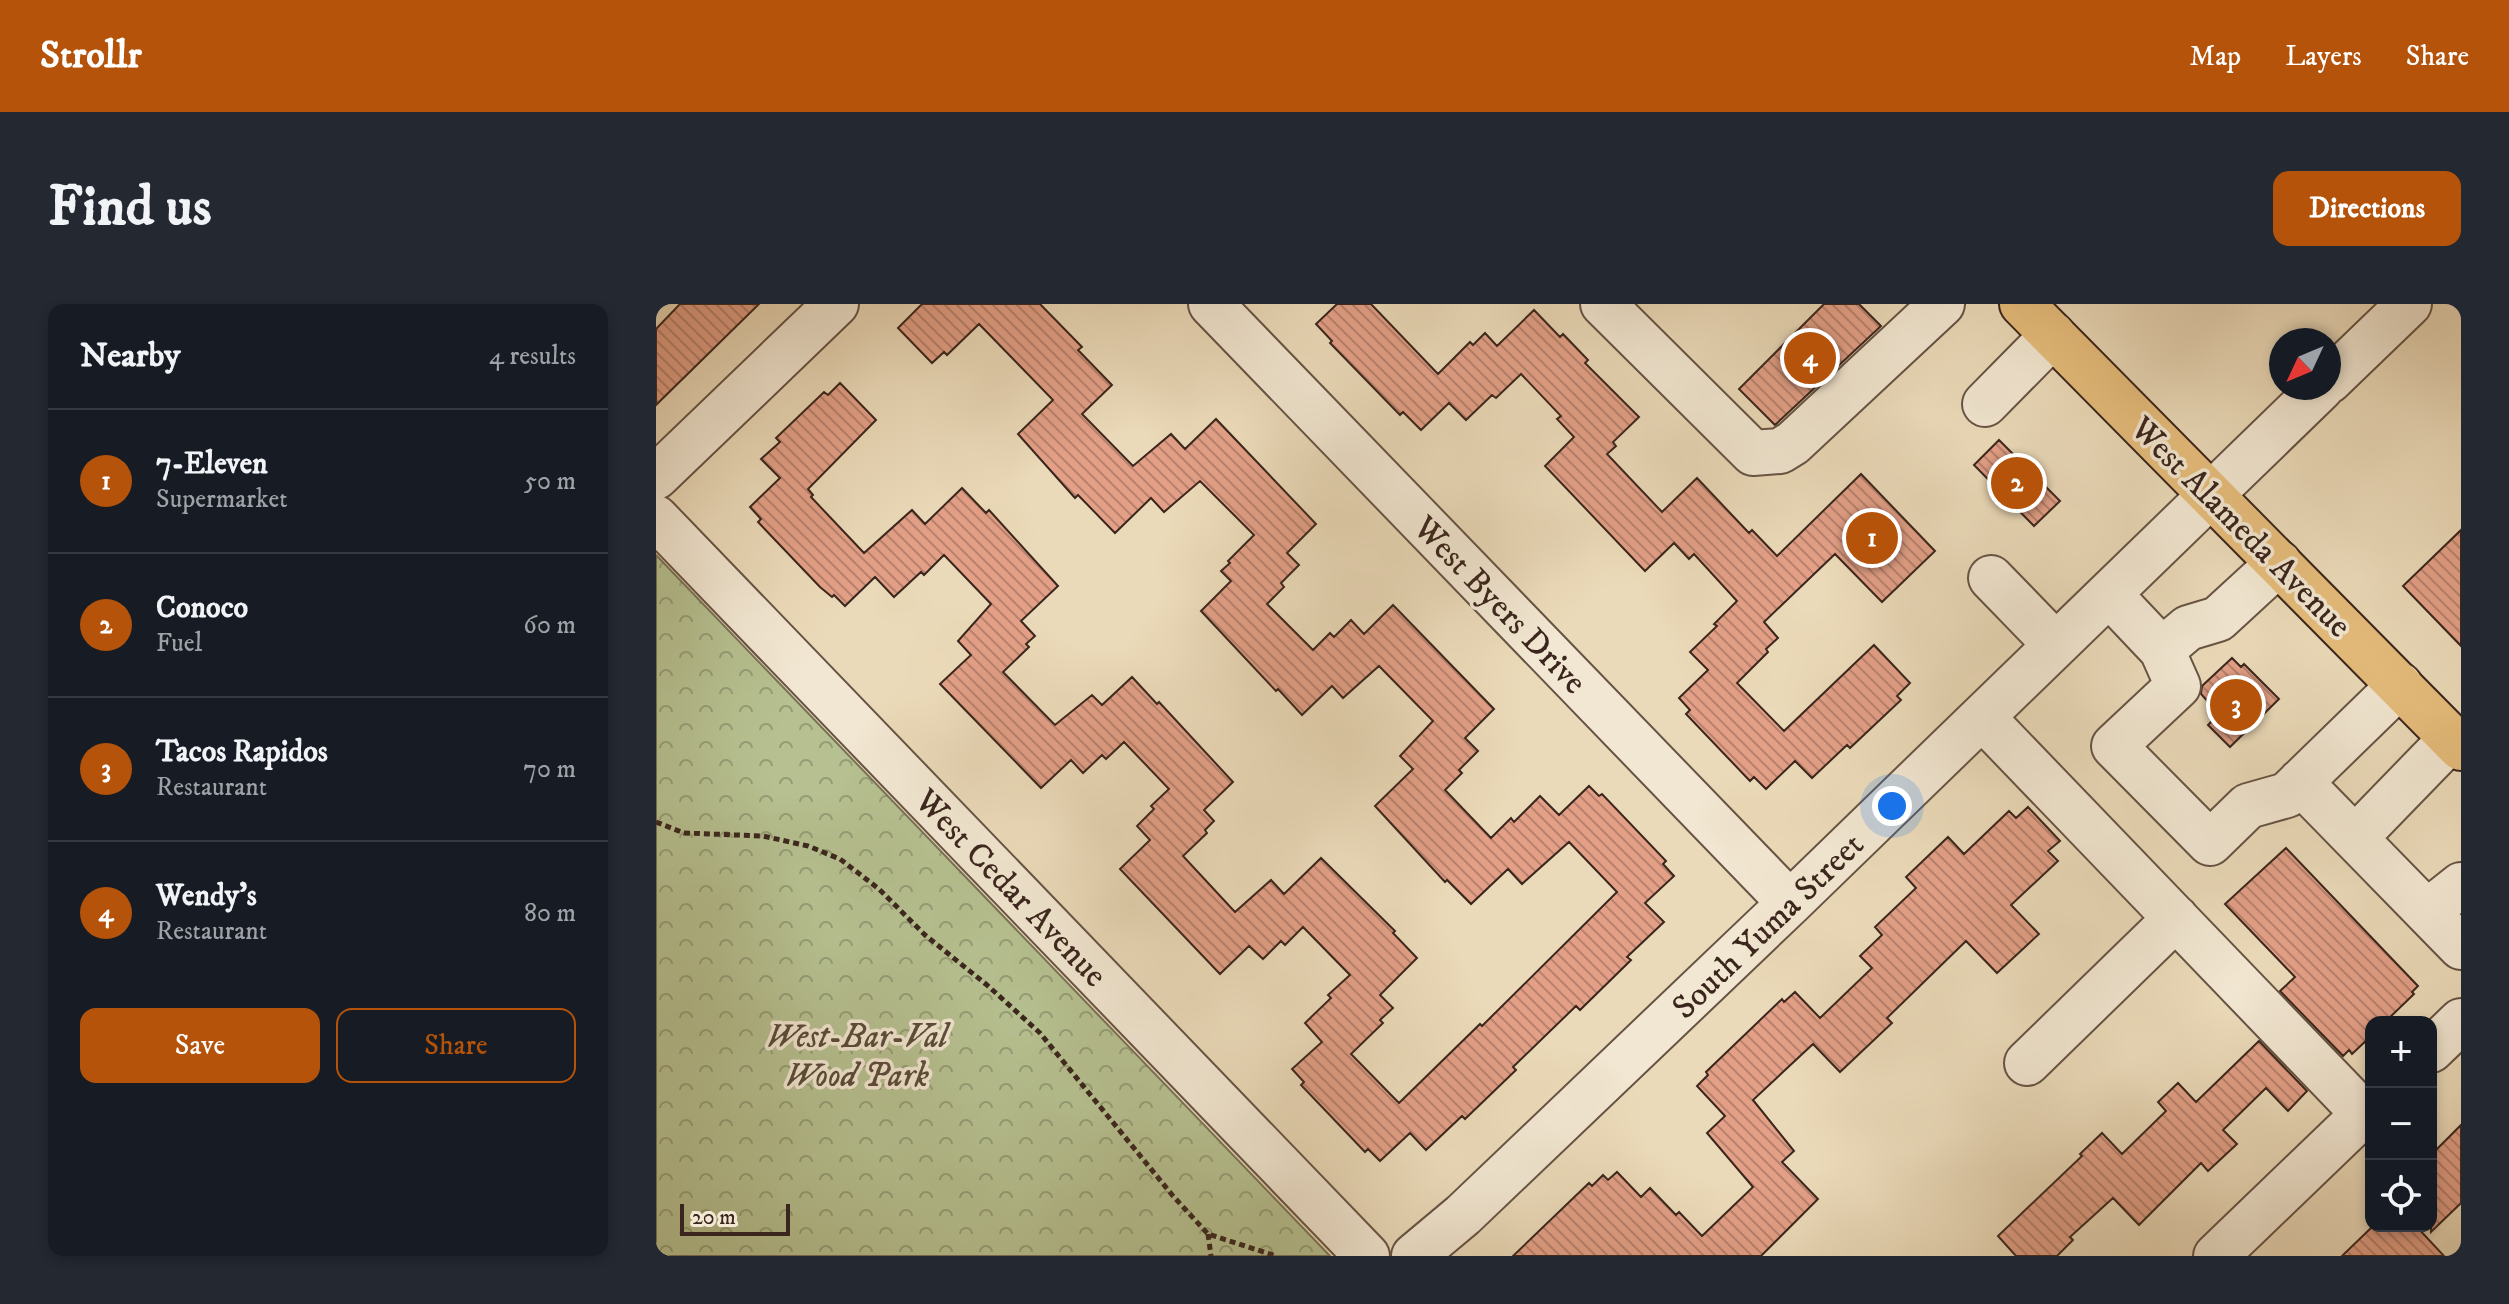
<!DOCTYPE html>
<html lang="en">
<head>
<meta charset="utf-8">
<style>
	body { margin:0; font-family:"IM FELL DW Pica",serif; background:#242831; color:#f1f3f6 }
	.controls { position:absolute; right:24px; bottom:24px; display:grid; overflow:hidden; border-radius:16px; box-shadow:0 4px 12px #0003 }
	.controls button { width:72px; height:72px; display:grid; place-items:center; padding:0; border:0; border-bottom:2px solid #363941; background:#171b24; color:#f1f3f6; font:40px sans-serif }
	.compass { position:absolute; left:1613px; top:24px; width:72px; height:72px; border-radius:50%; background:#171b24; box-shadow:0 4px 12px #0003; rotate:226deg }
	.scale { position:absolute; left:24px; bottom:20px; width:110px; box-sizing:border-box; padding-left:8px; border:4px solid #3b261d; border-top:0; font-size:22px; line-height:28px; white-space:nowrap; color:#3b261d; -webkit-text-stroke:6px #f2e7d2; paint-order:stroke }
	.you { position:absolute; left:1236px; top:502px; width:28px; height:28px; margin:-20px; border:6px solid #fff; border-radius:50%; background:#1a73e8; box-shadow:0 0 0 12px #1a73e833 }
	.badge { display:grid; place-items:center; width:52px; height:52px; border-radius:50%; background:#b45309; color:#fff; font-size:26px; font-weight:700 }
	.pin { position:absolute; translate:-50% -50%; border:4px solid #fff; box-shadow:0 2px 8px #0006 }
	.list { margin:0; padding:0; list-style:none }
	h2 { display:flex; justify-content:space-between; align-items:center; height:104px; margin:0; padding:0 32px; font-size:34px }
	h2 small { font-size:26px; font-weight:400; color:#9ea1a6 }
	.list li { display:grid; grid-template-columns:52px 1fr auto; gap:24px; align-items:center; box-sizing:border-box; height:144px; padding:0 32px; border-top:2px solid #363941 }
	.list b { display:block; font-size:30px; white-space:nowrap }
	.list p { margin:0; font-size:26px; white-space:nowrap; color:#9ea1a6 }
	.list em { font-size:26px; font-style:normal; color:#9ea1a6 }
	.actions { display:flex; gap:16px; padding:24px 32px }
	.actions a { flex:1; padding:18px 0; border:2px solid #b45309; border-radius:16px; text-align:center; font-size:28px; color:#b45309 }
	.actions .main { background:#b45309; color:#fff }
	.icon { flex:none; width:44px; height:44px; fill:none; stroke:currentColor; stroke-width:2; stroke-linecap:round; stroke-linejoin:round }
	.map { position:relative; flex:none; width:1805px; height:952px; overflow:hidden; border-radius:16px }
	header { display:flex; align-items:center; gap:48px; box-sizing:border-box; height:112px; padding:0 40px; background:#b45309; color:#fff }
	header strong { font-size:38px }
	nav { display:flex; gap:44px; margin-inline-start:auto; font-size:28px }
	.intro { display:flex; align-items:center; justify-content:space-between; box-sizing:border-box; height:192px; padding:0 48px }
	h1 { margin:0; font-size:56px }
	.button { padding:20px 36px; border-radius:16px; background:#b45309; color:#fff; font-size:28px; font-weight:700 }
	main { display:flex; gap:48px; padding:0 48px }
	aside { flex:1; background:#171b24; border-radius:16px; box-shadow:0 4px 12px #0003 }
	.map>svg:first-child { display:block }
	.park { fill:url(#park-crowns); stroke:#787356; stroke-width:2 }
	.building { fill:url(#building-back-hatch); stroke:#3b261d; stroke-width:2 }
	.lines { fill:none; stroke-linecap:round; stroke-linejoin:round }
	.minor-casing { stroke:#675344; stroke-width:48 }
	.major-casing { stroke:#3b261d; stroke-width:48 }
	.path { stroke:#3b261d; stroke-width:5; stroke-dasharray:6 4; stroke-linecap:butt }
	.minor { stroke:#f2e7d2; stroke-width:44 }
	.major { stroke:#e6bd7c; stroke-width:44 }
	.labels { text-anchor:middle; stroke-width:7; stroke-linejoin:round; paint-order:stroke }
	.street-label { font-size:34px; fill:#3b261d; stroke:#f2e7d2 }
	.park-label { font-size:34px; font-style:italic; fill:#5a4c3a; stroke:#f2e7d2 }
</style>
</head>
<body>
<header>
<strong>Strollr</strong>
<nav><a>Map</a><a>Layers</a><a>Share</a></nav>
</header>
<div class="intro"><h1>Find us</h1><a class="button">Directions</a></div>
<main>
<aside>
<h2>Nearby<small>4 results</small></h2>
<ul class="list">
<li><span class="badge">1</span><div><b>7-Eleven</b><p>Supermarket</p></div><em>50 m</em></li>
<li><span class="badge">2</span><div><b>Conoco</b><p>Fuel</p></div><em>60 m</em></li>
<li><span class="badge">3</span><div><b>Tacos Rapidos</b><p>Restaurant</p></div><em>70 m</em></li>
<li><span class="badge">4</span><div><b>Wendy's</b><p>Restaurant</p></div><em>80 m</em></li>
</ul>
<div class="actions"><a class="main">Save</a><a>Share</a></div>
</aside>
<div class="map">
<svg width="1805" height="952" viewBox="0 0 1805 952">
	<defs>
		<pattern id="park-crowns" width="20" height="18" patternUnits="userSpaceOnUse" patternTransform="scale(2)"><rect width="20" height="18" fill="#b6c090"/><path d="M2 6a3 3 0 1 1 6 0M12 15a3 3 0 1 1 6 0" fill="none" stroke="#959c75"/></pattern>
		<pattern id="building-back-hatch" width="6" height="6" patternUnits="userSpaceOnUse" patternTransform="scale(2)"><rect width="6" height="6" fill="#e3a087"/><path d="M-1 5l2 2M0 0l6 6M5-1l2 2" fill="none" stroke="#b9826e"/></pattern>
	</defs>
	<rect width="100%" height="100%" fill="#ebdab9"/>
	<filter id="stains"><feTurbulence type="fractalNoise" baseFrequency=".0025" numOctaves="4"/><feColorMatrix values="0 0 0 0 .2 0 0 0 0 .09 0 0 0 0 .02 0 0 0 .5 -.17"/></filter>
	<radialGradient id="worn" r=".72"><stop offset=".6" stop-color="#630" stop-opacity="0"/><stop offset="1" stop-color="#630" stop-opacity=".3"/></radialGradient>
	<path class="park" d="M0,251l674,701h-674z"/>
	<path class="building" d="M24,0h79l-103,101v-76z
		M266,0h118l42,43 -4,3 34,35 -30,29 51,52 38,-32 14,15 31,-30 100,105 -29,29 12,12 -18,18 3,4 -17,17 46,46 17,-17 4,4 17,-17 13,14 29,-29 101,104 -29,29 13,13 -19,19 3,3 -17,17 46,48 20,-20 3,4 26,-26 19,19 30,-29 10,10 3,-2 64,67 -3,3 11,12 -29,27 19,19 -37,35 4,3 -51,50 -4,-4 -63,61 3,3 -51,49 -3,-3 -36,34 -16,-17 -30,28 -12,-12 -3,3 -64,-67 3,-3 -12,-13 30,-27 -17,-19 26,-25 -3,-3 22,-20 -47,-48 -18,18 -4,-4 -18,18 -14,-13 -29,28 -100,-105 30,-29 -13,-14 17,-17 -3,-3 18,-17 -45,-47 -18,17 -4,-4 -19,18 -12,-13 -30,28 -101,-104 31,-29 -13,-14 33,-37 -47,-49 -20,20 -3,-3 -27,25 -19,-20 -30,29 -11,-11 -2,2 -12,-10 -62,-65 3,-3 -11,-12 30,-29 -19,-19 19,-17 -4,-4 48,-46 4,3 12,-12 36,37 -68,69 5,6 -2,2 53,56 48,-43 13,14 37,-36 24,25 3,-3 69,76 -37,35 14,15 -9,8 3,3 -26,25 52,53 37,-30 10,10 30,-28 25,27 2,-2 74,80 -29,28 10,11 -9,9 2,3 -24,23 52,56 36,-32 13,14 37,-36 74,73 -2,2 24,25 -37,37 13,13 -13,12 3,3 -32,31 48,49 81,-79 2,2 135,-134 -48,-50 -47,42 -14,-15 -37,35 -24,-24 -2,2 -70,-76 38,-37 -13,-13 33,-35 -54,-55 -36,32 -11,-12 -30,29 -24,-26 -2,2 -75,-80 30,-30 -10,-10 9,-8 -2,-2 26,-26 -54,-54 -36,31 -13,-14 -36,35 -37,-38 -3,3 -57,-64 35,-34 -74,-76 -32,31 -3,-3 -12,11 -34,-35z
		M681,0h34l67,70 32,-32 3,3 12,-12 12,13 37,-36 26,27 3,-3 25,26 -3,3 54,54 -26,25 3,4 -9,8 55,58 35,-34 52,55 3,-3 25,26 84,-82 74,77 -53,51 -47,-48 -71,68 14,16 -12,11 2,3 -31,31 47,48 90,-86 36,38 -13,13 4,4 -51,48 -3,-3 -35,33 -17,-17 -29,28 -12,-12 -4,4 -64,-67 4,-4 -11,-12 29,-28 -18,-18 27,-26 -3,-2 23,-23 -43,-47 -5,5 -15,-16 -29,28 -100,-105 29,-29 -17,-18 4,-3 -40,-42 -25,24 -4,-3 -26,25 -17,-17 -28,27 -18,-18 -3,3 -70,-72 2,-2 -16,-17z
		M1168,0h35l22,22 -106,99 -36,-36z
		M1343,136l61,61 -26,25 -60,-61z
		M1805,226v116l-58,-60z
		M1576,354l9,9 3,-3 35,35 -49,48 -22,-22 11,-11 -18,-20 1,-8z
		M1372,503l32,34 -12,10 10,10 -47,44 28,29 -42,39 -31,-32 -79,77 5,5 -52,49 -27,-28 -60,56 41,51 -12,11 36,37 -57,57h-248l76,-73 3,3 11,-11 5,5 9,-8 24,25 9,-9 26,27 3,-3 23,24 51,-49 -46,-54 18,-17 -28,-30 11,-11 -2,-3 76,-73 2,3 11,-10 25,26 52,-50 -12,-12 22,-21 -7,-8 41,-39 -10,-11 42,-40 16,17 45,-43 7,7z
		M1630,544l132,138 -6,6 2,2 -29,28h-14v14l-19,18 -3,-4 -6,6 -63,-65 15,-14 -70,-73z
		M1603,737l48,50 -19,20 -22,-23 -43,42 14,14 -29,27 -7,-8 -62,62 -26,-27 -43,39 3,3 -16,16h-41l-18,-20 84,-80 -2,-2 22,-21 20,21 44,-43 -8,-9 20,-19 18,19z
		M1805,821v78l-30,29v-77z
		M1717,922h43l28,30h-102z"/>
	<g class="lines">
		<g class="minor-casing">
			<path id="minor" d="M555,0l579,599
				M947,0l150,149 27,-2 13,-8 149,-139
				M1673,77l80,-77
				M1329,100l68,-69
				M0,173l180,-173
				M0,214l711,738
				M1335,274l65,67
				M1453,290l53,56 26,-22 30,-9 61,-56
				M1506,346l16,36 -64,60 96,97 38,-37 39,-11 113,-110
				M1326,413l382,397
				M1644,478l161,165
				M1699,534l97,-100
				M1771,608l34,-27
				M1775,746l30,-29
				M1371,759l149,-145
				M758,952l49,-41 327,-312 531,-515
				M1560,952l155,-149"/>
		</g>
		<g class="major-casing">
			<path id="major" d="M1366,0l439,444"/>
		</g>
		<path class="path" d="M0,518l28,11 79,3 45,10 32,13 39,30 46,46 62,50 53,48 133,163 35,38 68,22
			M552,930l3,22"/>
		<use href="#minor" class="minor"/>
		<use href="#major" class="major"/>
	</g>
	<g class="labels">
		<g class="street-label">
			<text transform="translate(1586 222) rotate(45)" y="12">West Alameda Avenue</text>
			<text transform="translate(845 300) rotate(46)" y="12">West Byers Drive</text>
			<text transform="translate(356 583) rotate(46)" y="12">West Cedar Avenue</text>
			<text transform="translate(1111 621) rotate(-44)" y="12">South Yuma Street</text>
		</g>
		<g class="park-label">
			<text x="201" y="743">West-Bar-Val<tspan x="201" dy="39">Wood Park</tspan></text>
		</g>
	</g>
	<rect width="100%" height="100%" filter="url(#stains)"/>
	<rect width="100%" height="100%" fill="url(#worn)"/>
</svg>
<div class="controls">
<button>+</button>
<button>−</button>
<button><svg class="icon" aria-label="locate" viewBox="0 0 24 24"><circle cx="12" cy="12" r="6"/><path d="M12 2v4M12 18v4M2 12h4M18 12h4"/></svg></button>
</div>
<svg class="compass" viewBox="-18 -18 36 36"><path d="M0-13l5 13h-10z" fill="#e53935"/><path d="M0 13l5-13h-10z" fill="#9ea1a6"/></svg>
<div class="scale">20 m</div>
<div class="you"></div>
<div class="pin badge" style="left:1216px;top:234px">1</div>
<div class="pin badge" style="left:1361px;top:179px">2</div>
<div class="pin badge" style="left:1580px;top:401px">3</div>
<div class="pin badge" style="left:1154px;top:54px">4</div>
</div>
</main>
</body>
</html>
